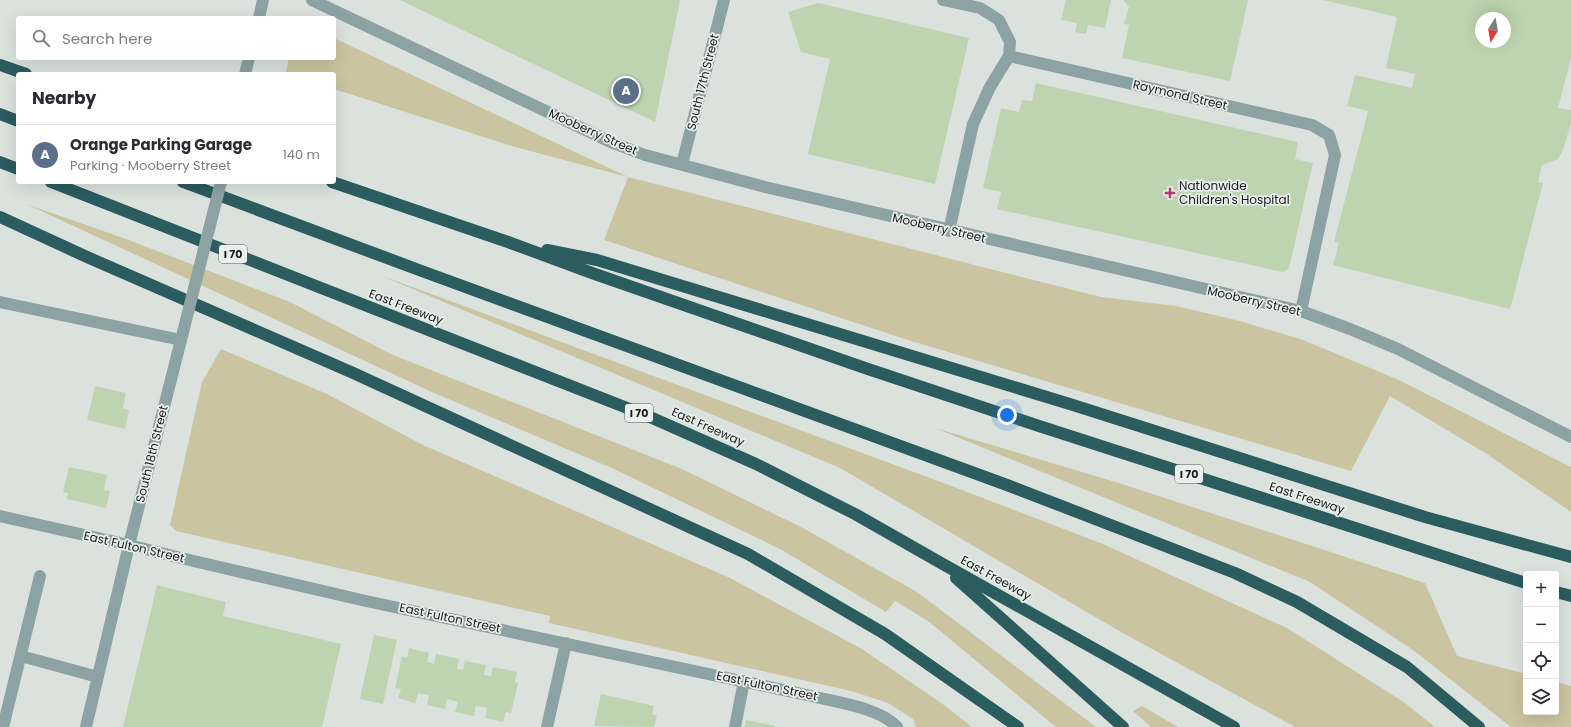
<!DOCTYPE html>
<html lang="en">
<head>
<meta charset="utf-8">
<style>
	body { margin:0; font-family:Poppins,sans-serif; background:#f7f7f7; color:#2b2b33 }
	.controls { position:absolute; right:12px; bottom:12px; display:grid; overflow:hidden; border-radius:4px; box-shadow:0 4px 16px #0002 }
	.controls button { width:36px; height:36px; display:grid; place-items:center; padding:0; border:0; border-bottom:1px solid #e1e1e2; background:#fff; color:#2b2b33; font:20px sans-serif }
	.compass { position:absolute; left:1475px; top:12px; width:36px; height:36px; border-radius:50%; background:#fff; box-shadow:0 4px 16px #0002; rotate:191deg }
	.you { position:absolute; left:1007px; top:415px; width:14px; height:14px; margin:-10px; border:3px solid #fff; border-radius:50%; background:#1a73e8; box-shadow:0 0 0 6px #1a73e833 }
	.badge { display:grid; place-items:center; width:26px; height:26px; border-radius:50%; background:#0f766e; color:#fff; font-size:13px; font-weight:700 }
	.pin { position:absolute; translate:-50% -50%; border:2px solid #fff; box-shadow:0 1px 4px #0006 }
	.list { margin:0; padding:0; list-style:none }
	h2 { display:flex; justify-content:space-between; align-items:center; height:52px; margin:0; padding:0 16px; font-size:17px }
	h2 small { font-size:13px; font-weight:400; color:#7c7c81 }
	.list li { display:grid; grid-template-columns:26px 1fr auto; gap:12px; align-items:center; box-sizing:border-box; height:60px; padding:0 16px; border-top:1px solid #e1e1e2 }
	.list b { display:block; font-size:15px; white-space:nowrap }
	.list p { margin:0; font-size:13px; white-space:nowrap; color:#7c7c81 }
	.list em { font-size:13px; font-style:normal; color:#7c7c81 }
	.icon { flex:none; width:22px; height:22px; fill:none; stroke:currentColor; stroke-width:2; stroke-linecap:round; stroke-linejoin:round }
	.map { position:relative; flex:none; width:1571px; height:727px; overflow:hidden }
	.search { position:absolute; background:#fff; box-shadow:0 4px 16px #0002; left:16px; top:16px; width:320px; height:44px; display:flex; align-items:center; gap:10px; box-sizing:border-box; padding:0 14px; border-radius:4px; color:#7c7c81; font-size:15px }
	.panel { position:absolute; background:#fff; box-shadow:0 4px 16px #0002; left:16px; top:72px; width:320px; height:112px; border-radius:4px }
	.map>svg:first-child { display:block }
	.green { fill:#cac4a0 }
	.building { fill:#bed3af; fill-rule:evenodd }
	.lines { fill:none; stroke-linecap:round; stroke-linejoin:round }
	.minor { stroke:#8da2a3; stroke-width:12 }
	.highway { stroke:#2b5c5e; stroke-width:12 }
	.minor-bridge { stroke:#8da2a3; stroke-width:12 }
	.poi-dot { fill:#be336b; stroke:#e8efec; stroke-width:1.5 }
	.labels { text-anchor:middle; stroke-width:3.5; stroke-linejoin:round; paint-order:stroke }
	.shield { fill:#e8efec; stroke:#565b59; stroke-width:1 }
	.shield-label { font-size:11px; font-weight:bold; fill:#181b1a }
	.street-label { font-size:12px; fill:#181b1a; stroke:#e8efec }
	.poi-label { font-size:12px; fill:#181b1a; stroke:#e8efec; text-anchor:start }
</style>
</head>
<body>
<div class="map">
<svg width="1571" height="727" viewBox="0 0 1571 727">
	<rect width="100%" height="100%" fill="#dbe2de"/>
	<path class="green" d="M334,38l294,139 473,120 75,9 64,15 63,19 96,40 172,87v45l-84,-58 -97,-58 -39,75 -198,-58 -242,-72 -307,-101 24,-63 -113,-30 -181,-58v-15h-43l-5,-2 3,-14h45z
		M26,204l100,35 164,63 103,53 289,114 121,59 114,64 179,135h-40l-128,-106 -33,-20 -9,11 -106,-63 -166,-80 -180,-76z
		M377,274l564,208 162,62 184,84 118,75 30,24h-140l-174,-95 -281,-164z
		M221,349l106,45 96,51 305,132 134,72 82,56 28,22h-56l-3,-8 -25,-16 -37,-12 -302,-68 1,-7 -374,-85 -6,-6 32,-143z
		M935,428l187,56 303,99 32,73 69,18v38h30v-30l15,4v41h-60l-98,-77 -103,-68z
		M1142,706l36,21h-27l-18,-16z"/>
	<path class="building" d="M400,0h278l2,1 -25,121z
		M1066,0h45l-6,28 -17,-3 -2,9 -11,-2 2,-9 -16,-3z
		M1123,0h125l-18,81 -108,-23 7,-33 -5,-1 5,-17z
		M1323,0h248v58l-13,50 13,2v13l-8,27 -5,9 -16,6 -4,17 5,1 -33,126 -177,-44 6,-22 -5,-1 34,-131 -21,-5 8,-31 57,13 3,-14 -29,-6 11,-51zM1481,18h24v24h-24z
		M818,3l151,35 -34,146 -127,-30 22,-95 -29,-7 -13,-40z
		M1036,83l262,59 -3,17 18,4 -24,105 -6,4 -286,-63 4,-17 -18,-4 18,-80 18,4 3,-12 10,1z
		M95,386l31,7 -3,15 6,2 -4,19 -38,-9z
		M69,467l38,8 -3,15 6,1 -4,17 -39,-9 1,-6 -5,-1z
		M157,585l69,17 -3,14 118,28 -19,83h-199z
		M374,635l23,5 -14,64 -23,-5z
		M409,648l20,5 -2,9 7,2 2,-10 23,5 -2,10 6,1 2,-9 21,4 -2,10 7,1 2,-9 24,5 -2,10 3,1 -7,30 -5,-1 -3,10 -18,-4 2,-10 -11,-2 -2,10 -19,-4 3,-10 -11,-3 -2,10 -18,-4 2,-10 -11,-2 -3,10 -17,-5 3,-9 -6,-1 7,-32 5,2z
		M601,694l53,12 -2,8 5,2 -3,11 -60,-1z
		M746,720l29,6v1h-30z"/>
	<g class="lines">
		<path class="minor" d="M312,0l301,143 32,12 120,32 536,124 49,18 48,20 173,88
			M943,0l37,8 19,12 11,22 -1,14 -19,31 -17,37 -24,107
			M259,18l4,-18
			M1009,56l303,69 17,10 6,20 -34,156
			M245,74l4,-16
			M682,164l42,-164
			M0,302l181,38 -52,205 -43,182
			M0,516l129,29 56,14 181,42 450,96c24,6 64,11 81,30
			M21,656l77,21
			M3,727l37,-151
			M547,727l19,-84
			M735,727l9,-46"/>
		<path class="highway" d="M0,65l26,9
			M0,114l18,7
			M0,162l18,7
			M51,182l599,235 106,47 99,50 86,49 293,164
			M183,182l236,88 588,215 228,88 62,29 110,65 72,60
			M332,182l176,60 84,31 273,95 174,58 487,157
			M0,217l87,40 264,115 397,182 137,80 133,93
			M547,250l50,10 476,145 352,112 146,40
			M956,578l167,149
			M1556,592l15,4"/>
		<path class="minor-bridge" d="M181,340l40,-158"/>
	</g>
	<path class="poi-dot" d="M1168 187h4v4h4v4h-4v4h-4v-4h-4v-4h4z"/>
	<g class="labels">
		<g class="shield">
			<rect x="219" y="245" width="28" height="18" rx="3"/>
			<rect x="625" y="404" width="28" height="18" rx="3"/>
			<rect x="1175" y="465" width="28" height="18" rx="3"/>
		</g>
		<g class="shield-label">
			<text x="233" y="258">I 70</text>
			<text x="639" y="417">I 70</text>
			<text x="1189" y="478">I 70</text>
		</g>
		<g class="street-label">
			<text transform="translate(703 82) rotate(-76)" y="4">South 17th Street</text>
			<text transform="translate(1180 95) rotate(13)" y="4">Raymond Street</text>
			<text transform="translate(593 132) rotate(24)" y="4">Mooberry Street</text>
			<text transform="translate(939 228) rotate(13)" y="4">Mooberry Street</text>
			<text transform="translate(1254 301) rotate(13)" y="4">Mooberry Street</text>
			<text transform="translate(406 307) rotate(21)" y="4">East Freeway</text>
			<text transform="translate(708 427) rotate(24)" y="4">East Freeway</text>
			<text transform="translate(152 454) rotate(-76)" y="4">South 18th Street</text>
			<text transform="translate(1307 498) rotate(18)" y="4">East Freeway</text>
			<text transform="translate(134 547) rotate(13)" y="4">East Fulton Street</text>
			<text transform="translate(996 578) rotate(29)" y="4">East Freeway</text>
			<text transform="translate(450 618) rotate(12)" y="4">East Fulton Street</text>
			<text transform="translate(767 686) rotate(12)" y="4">East Fulton Street</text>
		</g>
		<g class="poi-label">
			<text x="1179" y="190">Nationwide<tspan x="1179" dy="14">Children's Hospital</tspan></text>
		</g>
	</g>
</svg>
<div class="controls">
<button>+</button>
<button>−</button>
<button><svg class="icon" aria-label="locate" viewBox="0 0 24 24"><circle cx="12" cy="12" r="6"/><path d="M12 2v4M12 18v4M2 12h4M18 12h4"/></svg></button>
<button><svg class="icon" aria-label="layers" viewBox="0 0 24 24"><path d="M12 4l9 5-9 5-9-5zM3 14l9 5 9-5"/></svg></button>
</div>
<svg class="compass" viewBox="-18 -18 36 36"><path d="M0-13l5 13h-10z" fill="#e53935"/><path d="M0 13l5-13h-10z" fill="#7c7c81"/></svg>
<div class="you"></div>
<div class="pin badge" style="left:626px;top:91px;background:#5c6f8a">A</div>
<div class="search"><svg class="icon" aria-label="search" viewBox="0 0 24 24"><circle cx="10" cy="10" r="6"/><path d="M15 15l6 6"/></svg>Search here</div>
<section class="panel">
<h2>Nearby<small></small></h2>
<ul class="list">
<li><span class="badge" style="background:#5c6f8a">A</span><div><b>Orange Parking Garage</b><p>Parking · Mooberry Street</p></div><em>140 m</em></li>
</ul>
</section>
</div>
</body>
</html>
